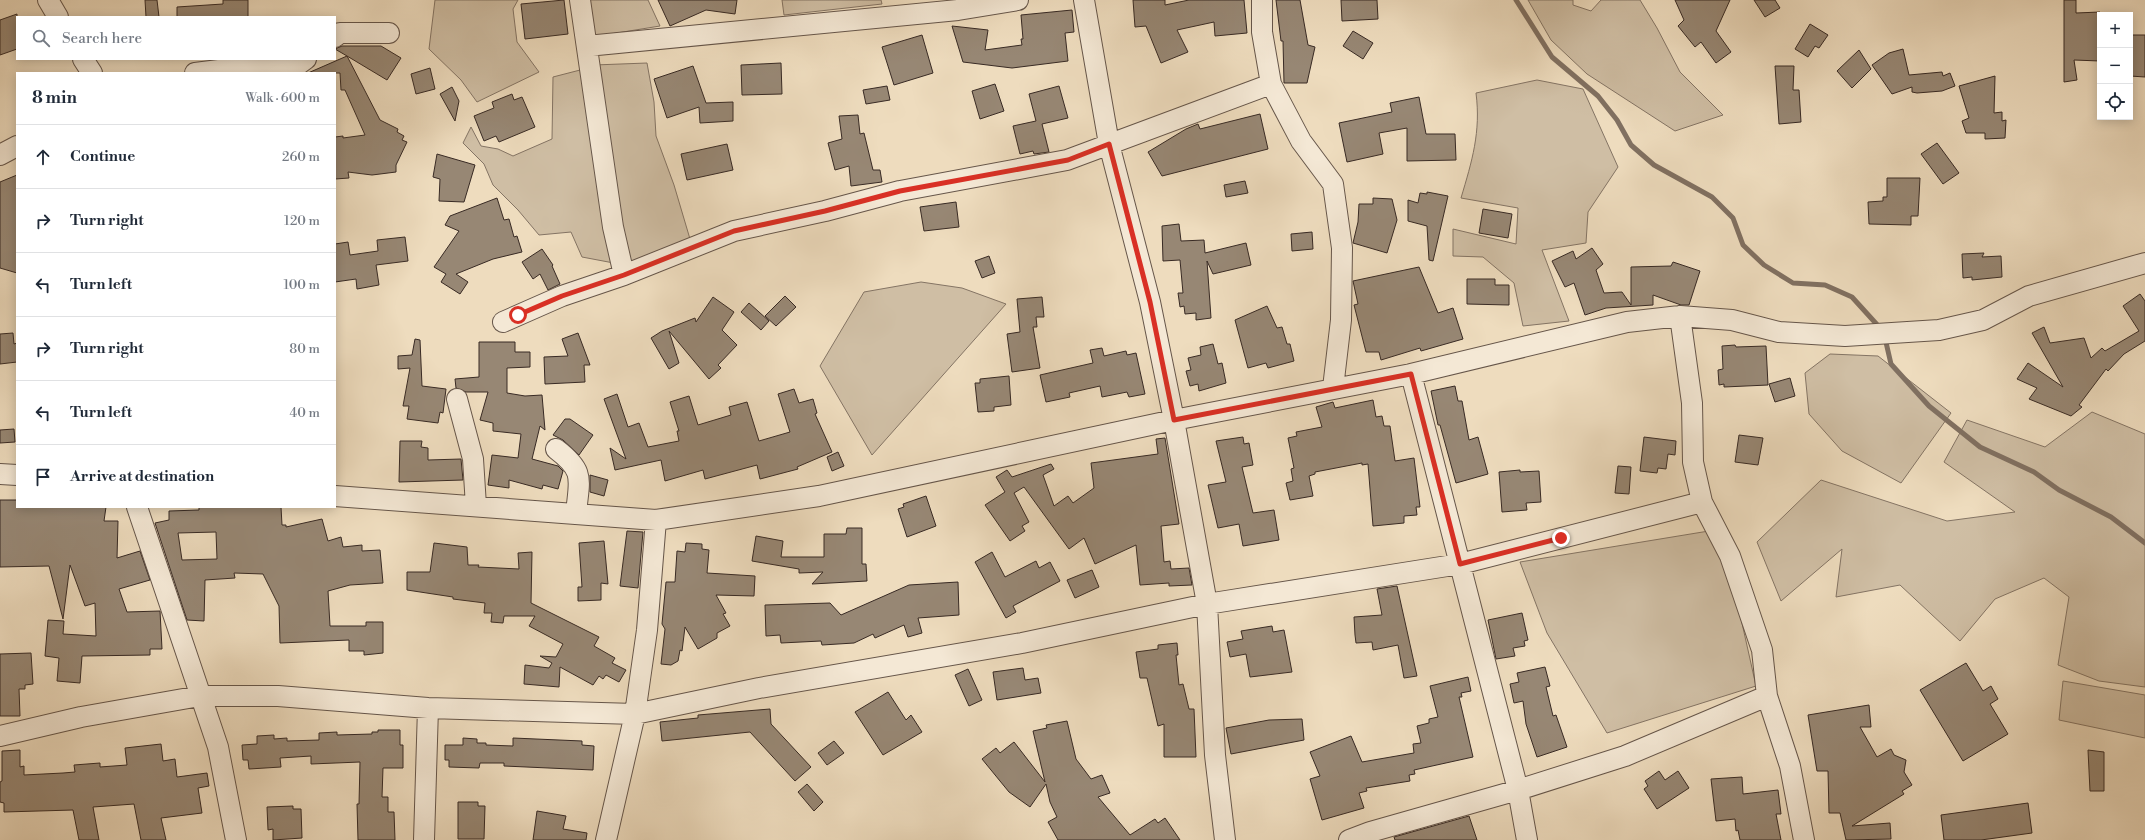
<!DOCTYPE html>
<html lang="en">
<head>
<meta charset="utf-8">
<style>
	body { margin:0; font-family:"Libre Bodoni",serif; background:#f6f6f7; color:#1f2937 }
	.controls { position:absolute; right:12px; top:12px; display:grid; overflow:hidden; border-radius:0px; box-shadow:0 2px 10px #0003 }
	.controls button { width:36px; height:36px; display:grid; place-items:center; padding:0; border:0; border-bottom:1px solid #e0e1e3; background:#fff; color:#1f2937; font:20px sans-serif }
	.stop { position:absolute; width:12px; height:12px; margin:-9px; border:3px solid #d93025; border-radius:50%; background:#fff }
	.stop.end { background:#d93025; border-color:#fff; box-shadow:0 1px 4px #0008 }
	.list { margin:0; padding:0; list-style:none }
	h2 { display:flex; justify-content:space-between; align-items:center; height:52px; margin:0; padding:0 16px; font-size:17px }
	h2 small { font-size:13px; font-weight:400; color:#747a83 }
	.list li { display:grid; grid-template-columns:26px 1fr auto; gap:12px; align-items:center; box-sizing:border-box; height:64px; padding:0 16px; border-top:1px solid #e0e1e3 }
	.list b { display:block; font-size:15px; white-space:nowrap }
	.list em { font-size:13px; font-style:normal; color:#747a83 }
	.icon { flex:none; width:22px; height:22px; fill:none; stroke:currentColor; stroke-width:2; stroke-linecap:round; stroke-linejoin:round }
	.map { position:relative; flex:none; width:2145px; height:840px; overflow:hidden }
	.search { position:absolute; background:#fff; box-shadow:0 2px 10px #0003; left:16px; top:16px; width:320px; height:44px; display:flex; align-items:center; gap:10px; box-sizing:border-box; padding:0 14px; border-radius:0px; color:#747a83; font-size:15px }
	.panel { position:absolute; background:#fff; box-shadow:0 2px 10px #0003; left:16px; top:72px; width:320px; height:436px; border-radius:0px }
	.map>svg:first-child { display:block }
	.green { fill:#cfbea4; stroke:#847464 }
	.lines { fill:none; stroke-linecap:round; stroke-linejoin:round }
	.stream { stroke:#807061; stroke-width:5 }
	.building { fill:#978774; stroke:#382a24; fill-rule:evenodd }
	.minor-casing { stroke:#66564a; stroke-width:22 }
	.minor { stroke:#f4e8d5; stroke-width:20 }
	.route { stroke:#d93025; stroke-width:5 }
</style>
</head>
<body>
<div class="map">
<svg width="2145" height="840" viewBox="0 0 2145 840">
	<rect width="100%" height="100%" fill="#eedcbe"/>
	<filter id="stains"><feTurbulence type="fractalNoise" baseFrequency=".005" numOctaves="4"/><feColorMatrix values="0 0 0 0 .2 0 0 0 0 .09 0 0 0 0 .02 0 0 0 .5 -.17"/></filter>
	<radialGradient id="worn" r=".72"><stop offset=".6" stop-color="#630" stop-opacity="0"/><stop offset="1" stop-color="#630" stop-opacity=".3"/></radialGradient>
	<path class="green" d="M435,0h83l-5,9 4,33 22,30 -62,30 -16,-22 -32,-31z
		M586,0h62l12,26 -68,11z
		M782,0h99l1,4 -98,11z
		M1528,0h45v5l18,6 10,-11h39l17,28 23,44 43,43 -48,16 -88,-57 -36,-34z
		M647,63l7,39 2,34 18,49 16,54 -63,24 -33,-198z
		M584,69l35,195 -37,-7 -11,-25 -32,3 -21,-25 -25,-25 -9,-21 -21,-21 8,-16 10,19 17,3 15,7 39,-17 1,-62z
		M1537,80l46,9 35,78 -30,45 -2,31 -44,7 27,71 -46,5 -9,-43 -31,-26 -30,-1v-27l63,15 2,-36 -57,-10c11,-37 20,-66 15,-105z
		M921,282l41,6 44,16 -134,151 -52,-89 44,-74z
		M1830,354l48,2 73,57 -50,70 -59,-32 -33,-37 -4,-41z
		M2092,412l53,22v253l-46,-6 -41,-16 11,-68 -25,-19 -49,21 -35,42 -60,-56 -64,12 6,-48 -61,52 -24,-59 64,-62 126,41 68,-9 -71,-50 23,-42 78,27z
		M1721,529l35,157 -149,47 -60,-100 -27,-71z
		M2063,681l82,14v43l-86,-18z"/>
	<g class="lines">
		<path class="stream" d="M1516,0l36,57 46,39 19,24 14,25 23,20 58,32 21,21 10,27 21,20 29,18 32,2 27,12 29,32
			M1885,338l6,26 38,42 51,41 54,25 25,18 52,27 34,26"/>
	</g>
	<path class="building" d="M145,0h12l2,17h-13z
		M223,0h25v17h-71v-10l46,-3z
		M564,0l4,34 -43,5 -4,-35z
		M658,0h79l-2,14 -29,-4 -36,16z
		M1133,0h32v5l24,-5h55l3,33 -32,3 -1,-14 -37,8 11,22 -27,11 -15,-37 -11,1z
		M1276,0h24l8,45 7,2 -8,36h-23l-1,-42h-2z
		M1341,0h36l1,19 -36,2z
		M1675,0h55l-14,31 15,21 -15,11 -15,-21 -6,5 -17,-21 6,-6z
		M1754,0h21l5,8 -15,9z
		M2064,0h12v13l24,-1v49l-26,-1 3,20 -13,2z
		M1072,10l2,22 -9,1 3,28 -56,7 -49,-6 -11,-36 36,4 -3,20 37,-5 -1,-6h2l-2,-24z
		M17,14v35l-17,6v-35z
		M1810,24l18,11 -9,13 -4,-2 -7,11 -13,-8z
		M1353,31l20,12 -10,16 -20,-13z
		M922,35l11,38 -39,12 -12,-38z
		M2132,35h13v42l-15,-1v-26h2z
		M342,46h39l20,12 -14,22 -40,-24 33,64 18,9 -1,3 7,4 -2,4 5,2 -11,23v7l-24,3 -24,-3 1,6 -14,1v-42l8,-1v2l22,-3 -20,-45h-4l-1,-17h-32l39,-17 -12,-7z
		M1903,49l6,26 33,-3 1,4 7,-3 5,13 -13,5 -25,2 -5,-1v-5l-20,7 -20,-29 17,-12z
		M1859,50l12,19 -19,19 -15,-17z
		M781,63l1,31 -40,1 -1,-30z
		M693,66l13,37 27,-1v19l-33,2 -1,-16 -32,11 -13,-39z
		M1775,66h19l-1,24h6l2,32 -22,2z
		M430,68l5,21 -19,5 -5,-20z
		M1995,76l-1,37 8,-1v9l4,-1 -1,18 -20,1v-6h-19l-4,-12 7,-3 -10,-32z
		M995,84l9,27 -24,8 -8,-28z
		M887,86l3,14 -24,4 -3,-14z
		M1059,86l9,32 -26,6 7,28 -15,2 -1,-3 -13,3 -7,-28 23,-5 -7,-27z
		M452,87l7,14 -4,20 -15,-27z
		M512,94l2,6 8,-3 13,30 -36,15 -3,-6 -12,5 -10,-25 20,-8 -2,-6z
		M1419,97l7,37h29l1,26 -49,1v-33l-28,5 4,21 -36,8 -8,-39 53,-11 -2,-9z
		M1260,114l8,35 -106,27 -14,-24 38,-23 12,-5 2,5z
		M858,115l2,19 4,-1 9,37h7l2,12 -31,4 -2,-20 -14,4 -7,-27 14,-4 -3,-23z
		M1937,143l22,30 -16,11 -22,-30z
		M727,144l6,26 -46,10 -6,-26z
		M437,154l38,11 -11,37 -25,-1 1,-22 -7,-2z
		M17,175v98l-17,-5v-86z
		M1887,178h33l-2,38h-7v9l-42,-1 -1,-22 15,-1v-4h4z
		M1245,181l3,12 -22,4 -2,-12z
		M1427,192l21,4 -15,65 -4,-1 -2,-34 -19,-5v-21l10,3 2,-10 7,1z
		M497,198l7,22 5,-1 5,18 3,-1 5,16 -29,7 -37,15 12,8 -8,12 -19,-12 5,-8 -12,-7 25,-36 -14,-6 5,-9z
		M1373,198l19,1 5,21 -10,33 -34,-10 5,-21 1,-18h14z
		M956,202l3,25 -35,4 -4,-24z
		M1483,209l29,5 -4,24 -29,-5z
		M1179,224l2,17 23,-1 1,13 41,-10 5,22 -38,9 -6,-13 4,57 -15,2v-7l-11,1 -1,-8 -4,1 -2,-14h5l-3,-33 -17,1 -1,-35z
		M1312,232l1,17 -21,2 -1,-17z
		M405,237l3,24 -32,4 3,20 -22,4 -1,-10 -21,3v-38l13,-2 2,13 28,-4 -1,-11z
		M1592,248l11,16 -7,6 8,23 18,-1 9,13v-38l40,-1 2,-4 27,9 -11,34h-8l-28,-10v10l-47,3 -21,7 -11,-32 -9,4 -13,-26 21,-10 3,8z
		M542,249l11,16 -1,1 8,18 -12,6 -8,-16 -7,5 -11,-17z
		M1984,253l-2,4 19,-1 1,21 -30,3v-3l-9,1 -1,-24z
		M989,256l6,17 -13,5 -7,-17z
		M1419,267l19,46 15,-5 10,31 -42,12 -1,-3 -39,12 -2,-8h-13l-12,-47 4,-1 -5,-23z
		M1467,279h28v6h14v20l-42,-1z
		M2140,294l5,7v40l-21,13 -16,17 -2,-2 -27,36 3,2 -11,9 -42,-17 8,-11 -20,-9 11,-16 35,24 -31,-54 12,-6 6,16 34,-5 7,20 11,-10 3,3 34,-20 -16,-25z
		M785,296l11,11 -20,19 -11,-10z
		M713,297l21,15 -12,18 15,15 -19,20 3,3 -12,11 -40,-48 10,32 -10,6 -18,-31 11,-7 33,-13 1,4z
		M1042,297l2,20h-8l1,10h-4l7,41 -28,4 -5,-38 13,-2 -3,-33z
		M749,303l20,18 -8,9 -20,-18z
		M1267,306l10,22 5,-1 5,17h3l4,17 -26,7 -2,-5 -18,5 -13,-48z
		M13,333l1,11 3,-1v19l-17,2v-30z
		M578,333l12,32h-6l1,17 -40,2 -1,-27 24,-1 -6,-17z
		M415,339l5,1 2,46 24,3 -3,24 -3,-1 -2,11 -31,-4 2,-13h-6l7,-38 -12,1v-13l14,-1z
		M479,342h36v10h15v15l-23,1v25l18,3 17,-1 3,35 -5,-4 -8,33 26,7 5,5 -5,18 -15,-4 -1,4 -33,-9v8l-21,-3 4,-30 26,3 3,-24 -28,-3v-8l-13,-3 8,-28h-22l-10,-4 -1,-9 24,-2z
		M1213,344l5,20 4,-1 4,20 -27,8 -1,-7 -8,2 -4,-15 5,-1 -3,-12 13,-3 -1,-8z
		M1735,345l1,2 30,-1 2,39 -44,2v-3l-5,1 -1,-15 5,-1 -1,-23z
		M1102,348l2,8 22,-5 1,4 9,-2 9,41 -16,3 -2,-5 -25,5 -2,-11 -31,7 1,4 -24,5 -6,-27 53,-12 -3,-13z
		M1009,376l2,29 -17,2v4l-16,1 -3,-29h5v-4z
		M1790,378l5,18 -20,6 -6,-18z
		M1455,386l3,15h4l7,39 9,-3 10,37 -32,9 -16,-58h-2l-7,-34z
		M794,389l5,14 14,-4 4,14 -2,1 17,38 -35,15 1,2 -38,10 -3,-14 -52,14 -2,-9 -38,11 -4,-21 -46,10 -5,-22 16,11 -22,-60 13,-5 11,33 11,-4 9,24 31,-6 -2,-10h2l-9,-29 19,-6 9,29 33,-10 -2,-8 18,-5 12,39 31,-9 -12,-38z
		M1373,400l3,17 6,-1 2,10h6l5,35 19,-3 6,49h-4l1,8 -13,1v7l-31,3 -5,-62 -6,1v-2l-47,9v2l-6,2 4,20 -23,4 -4,-17 7,-2 -2,-12 3,-1 -6,-30 9,-2 -1,-4 26,-5 -6,-20 17,-5 2,6z
		M565,419h5l23,16 -14,20 -16,-15 -10,-5z
		M14,429l1,13 -15,1v-13z
		M1739,435l24,3 -5,27 -23,-3z
		M1243,437l1,7 5,-1 4,22 -11,2 11,46 21,-3 5,30 -36,6 -4,-22 -21,4 -10,-43 18,-3 -10,-41z
		M1644,437l32,4 -1,14 -7,-1 -2,15 -8,-1 -1,5 -17,-2z
		M1165,438l14,86 -18,2 3,36 6,-1 1,8 18,-1 3,17 -23,1v-3l-29,2 -4,-40 -41,19 -11,-26 -15,11 -45,-62 -10,6 15,29 -7,4 3,5 -15,10 -25,-36 20,-13 -9,-15 11,-7 5,7 39,-13 3,5 -11,6 11,31 14,-10 5,7 21,-15 -3,-25 67,-9 -2,-15z
		M400,441h22l-1,6 7,1v12l33,-1 2,21 -64,2z
		M838,452l6,14 -12,5 -5,-14z
		M1618,466l13,1 -2,27 -14,-1z
		M1520,470v2l19,-1 2,31 -15,1 1,7 -25,2 -3,-40z
		M590,475l18,5 -4,16 -14,-4z
		M926,496l10,30 -29,11 -9,-28 6,-2 -1,-3z
		M0,500h17v7h89l-2,14h14l-1,37 23,-7 10,29 -31,9 8,23 33,-1 2,38h-12v6l-68,1 -2,27 -23,-2 2,-23 -14,-2 3,-36 16,1 -1,13 33,2 -1,-33 -10,3 -15,-41 -7,54 -14,-53 -49,1z
		M199,507h82l1,18h4v2l36,-8 6,22 13,-4 2,10 19,-2v6l18,-1 3,33 -33,2 -22,6 2,35h36v-4h17v31l-19,2v-4h-15v-11l-69,3 -1,-37 -16,-32 -29,-1 1,5 -30,2 -1,41 -17,-1 -32,-97 14,-3v-9l30,-1zM216,532l1,27 -35,1 -4,-27z
		M847,528h15v36h4l1,17 -55,3 11,-12 -24,1v-4l-47,-8 4,-25 27,5 -2,16h43v-23h22z
		M627,531l16,1 -5,56 -18,-2z
		M604,541l4,43 -7,-1v17l-23,1v-14h4l-3,-44z
		M434,543l33,4 1,18h11l-1,2 41,2 -1,-16 14,-1 -1,51 68,34 -5,9 21,12 -3,5 14,7 -7,12 -13,-7 -3,4 -4,-3 -6,9 -33,-18 -1,20 -35,-3 1,-19 24,3 3,-5 -12,-7 16,1 7,-13 -34,-18 6,-10h-31l-1,7 -12,-1 1,-9h-8l1,-10 -32,-4v-2l-46,-7v-18h23z
		M686,543l16,1v5l7,1 -2,23 48,3 -1,20 -38,-1 10,18 -3,1 7,12 -13,7v5l-19,11 -13,-22 -3,24 -2,-1 -2,11 -7,4 -10,-1 4,-35 -3,-5 4,-42h9l2,-31 8,1z
		M992,552l13,25 31,-16 3,7 11,-6 10,19 -47,25 3,6 -10,6 -31,-56z
		M1092,570l7,17 -24,11 -8,-18z
		M958,582l1,33 -41,3 4,15 -14,4 -4,-12 -29,13 -2,-4 -19,9 -32,2 -1,-4 -40,2 -1,-8 -14,1 -1,-31 65,-2 11,12 68,-30z
		M1397,586l20,90 -13,2 -6,-33 -25,5 -1,-8 -16,1 -1,-8 -1,-18 28,-2 -5,-26z
		M1522,613l6,27 -4,1 1,5 -12,2 2,8 -19,3 -8,-39z
		M1272,626l1,6 11,-2 8,42 -42,5 -4,-23 -16,3 -3,-15 16,-3 -2,-8z
		M1177,643l1,12h-2l3,30 4,-1 6,25h5l2,48h-32v-33l-6,2 -11,-48h-7l-4,-26 22,-3v-4z
		M31,653l2,31 -8,1v4h-6l1,27h-20v-62z
		M1966,663l17,28 8,-5 7,13 -8,5 18,30 -45,27 -43,-71z
		M1545,667l5,19 -4,1 7,29 3,-1 11,32 -30,10 -11,-33 -3,-23 -9,2 -4,-19 9,-2 -2,-9z
		M1023,668l2,12 13,-2 3,15 -44,7 -4,-28z
		M968,669l14,31 -13,6 -14,-31z
		M1468,677l3,14 -10,2 1,4h-3l14,60 -59,13 1,4 -6,1 1,6 -44,7 1,3 -8,2 5,15 -42,12 -12,-41 10,-3 -10,-24 41,-16 11,26 52,-9 -1,-9 8,-1 -4,-17 12,-3v-4l9,-2 -8,-31z
		M888,692l18,28 5,-5 11,17 -39,23 -28,-43z
		M1869,705l2,22h-11l17,30 14,-8 3,6 12,5 -2,12 8,13 -10,6 2,3 -52,32 38,-3 1,16 -45,1 -6,-27h-11l-1,-42h-11l-9,-56z
		M770,709l1,15 40,43 -16,14 -45,-49 -88,9 -2,-19 38,-4v-3z
		M1302,719l2,21 -73,14 -5,-26 43,-8z
		M1067,721l9,38 15,20 11,-4 8,18 -12,4 32,38 25,-16 3,4 7,-5 15,22h-122l-10,-18 9,-5 -7,-15 -4,-18 -16,23 -21,-15 -27,-33 14,-11 4,5 14,-11 31,40 -12,-51 14,-3 -1,-3z
		M378,730h22v15h3v23h-20l-1,29h6v15h6l1,28h-37l-1,-36h2l1,-42 -49,2v-8l-31,2 1,9 -32,2 -1,-9h-5l-1,-15 15,-1v-8l17,-1v4l13,-1v3l32,-1v-7l18,-1v3l35,-1v-2h6z
		M463,738l14,1v4h9v2l27,1v-8l69,3v4l12,1 -1,24 -89,-4v-3h-24l-1,5 -30,-1v-7h-4v-15h18z
		M834,741l10,12 -17,12 -9,-12z
		M161,744l2,17 12,-2 2,18 30,-4 2,13 -11,2 4,25 -41,5 5,22h-25l-7,-36 -41,3 6,33h-20l-6,-30 -69,2v-9l-4,-1v-20l2,-1v-30l18,-1v17l4,-1v9l39,-2 12,-1 -1,-7 26,-2v4l27,-2 -2,-17z
		M2088,750l16,2v39h-14z
		M1659,771l6,9 13,-9 11,17 -32,21 -13,-20 4,-3 -3,-5z
		M1742,777l1,17 35,-4 3,24h-5l5,26h-41l-2,-10 -2,1 -1,-12 -19,2 -5,-42z
		M807,784l16,18 -9,9 -16,-19z
		M458,802h20v4h7l-1,33h-26z
		M2028,803l4,30 -51,7h-37l-3,-25z
		M293,806v3h8l1,29 -29,2v-11l-5,1 -1,-23z
		M537,811l29,5 -3,13 24,4 -1,7h-53z
		M1469,816l8,24h-82l-1,-3z"/>
	<g class="lines">
		<g class="minor-casing">
			<path id="minor" d="M48,0l10,17
				M580,0l33,227 11,48
				M1084,0l25,144 41,158 24,118 33,184 8,151 10,85
				M1262,0v32l9,52 30,57 32,43 9,64 -1,72 -8,68
				M335,37l5,-4h49
				M587,46l371,-36 60,-10
				M83,59l9,14
				M195,73l56,-7 40,4 15,-11
				M0,155l17,-9
				M503,322l59,-26 62,-21 110,-44 91,-20 75,-20 167,-31 204,-76
				M1411,374l107,416 9,50
				M457,399l16,60 3,47
				M556,449c30,23 23,30 20,65
				M0,474l17,1
				M335,496l321,24 163,-24 355,-76 237,-46 216,-52 53,-6 52,4 47,12 66,4 94,-6 44,-10 46,-24 116,-33
				M1702,502l28,54 32,94 5,46 23,70 14,74
				M137,507l81,240 18,93
				M0,736l81,-19 119,-21h78l150,12 207,6 124,-26 263,-45 185,-39 253,-40 242,-62 -9,-40 -1,-59 -12,-87
				M424,840l4,-132
				M606,840l29,-126 12,-84 9,-110
				M1349,840l21,-8 148,-42 107,-34 142,-60"/>
		</g>
		<use href="#minor" class="minor"/>
	</g>
	<g class="lines">
		<path class="route" d="M518,315l44,-19 62,-21 110,-44 91,-20 75,-20 168,-31 41,-16 41,158 24,118 237,-46 49,190 101,-26"/>
	</g>
	<rect width="100%" height="100%" filter="url(#stains)"/>
	<rect width="100%" height="100%" fill="url(#worn)"/>
</svg>
<div class="controls">
<button>+</button>
<button>−</button>
<button><svg class="icon" aria-label="locate" viewBox="0 0 24 24"><circle cx="12" cy="12" r="6"/><path d="M12 2v4M12 18v4M2 12h4M18 12h4"/></svg></button>
</div>
<div class="stop" style="left:518px;top:315px"></div>
<div class="stop end" style="left:1561px;top:538px"></div>
<div class="search"><svg class="icon" aria-label="search" viewBox="0 0 24 24"><circle cx="10" cy="10" r="6"/><path d="M15 15l6 6"/></svg>Search here</div>
<section class="panel">
<h2>8 min<small>Walk · 600 m</small></h2>
<ul class="list">
<li><svg class="icon" aria-label="ahead" viewBox="0 0 24 24"><path d="M12 20V5M6 11l6-6 6 6"/></svg><div><b>Continue</b></div><em>260 m</em></li>
<li><svg class="icon" aria-label="right" viewBox="0 0 24 24"><path d="M7 20v-9h11M14 6l5 5-5 5"/></svg><div><b>Turn right</b></div><em>120 m</em></li>
<li><svg class="icon" aria-label="left" viewBox="0 0 24 24"><path d="M17 20v-9H6M10 6l-5 5 5 5"/></svg><div><b>Turn left</b></div><em>100 m</em></li>
<li><svg class="icon" aria-label="right" viewBox="0 0 24 24"><path d="M7 20v-9h11M14 6l5 5-5 5"/></svg><div><b>Turn right</b></div><em>80 m</em></li>
<li><svg class="icon" aria-label="left" viewBox="0 0 24 24"><path d="M17 20v-9H6M10 6l-5 5 5 5"/></svg><div><b>Turn left</b></div><em>40 m</em></li>
<li><svg class="icon" aria-label="arrive" viewBox="0 0 24 24"><path d="M6 21V4h12l-3 4 3 4H6"/></svg><div><b>Arrive at destination</b></div></li>
</ul>
</section>
</div>
</body>
</html>
